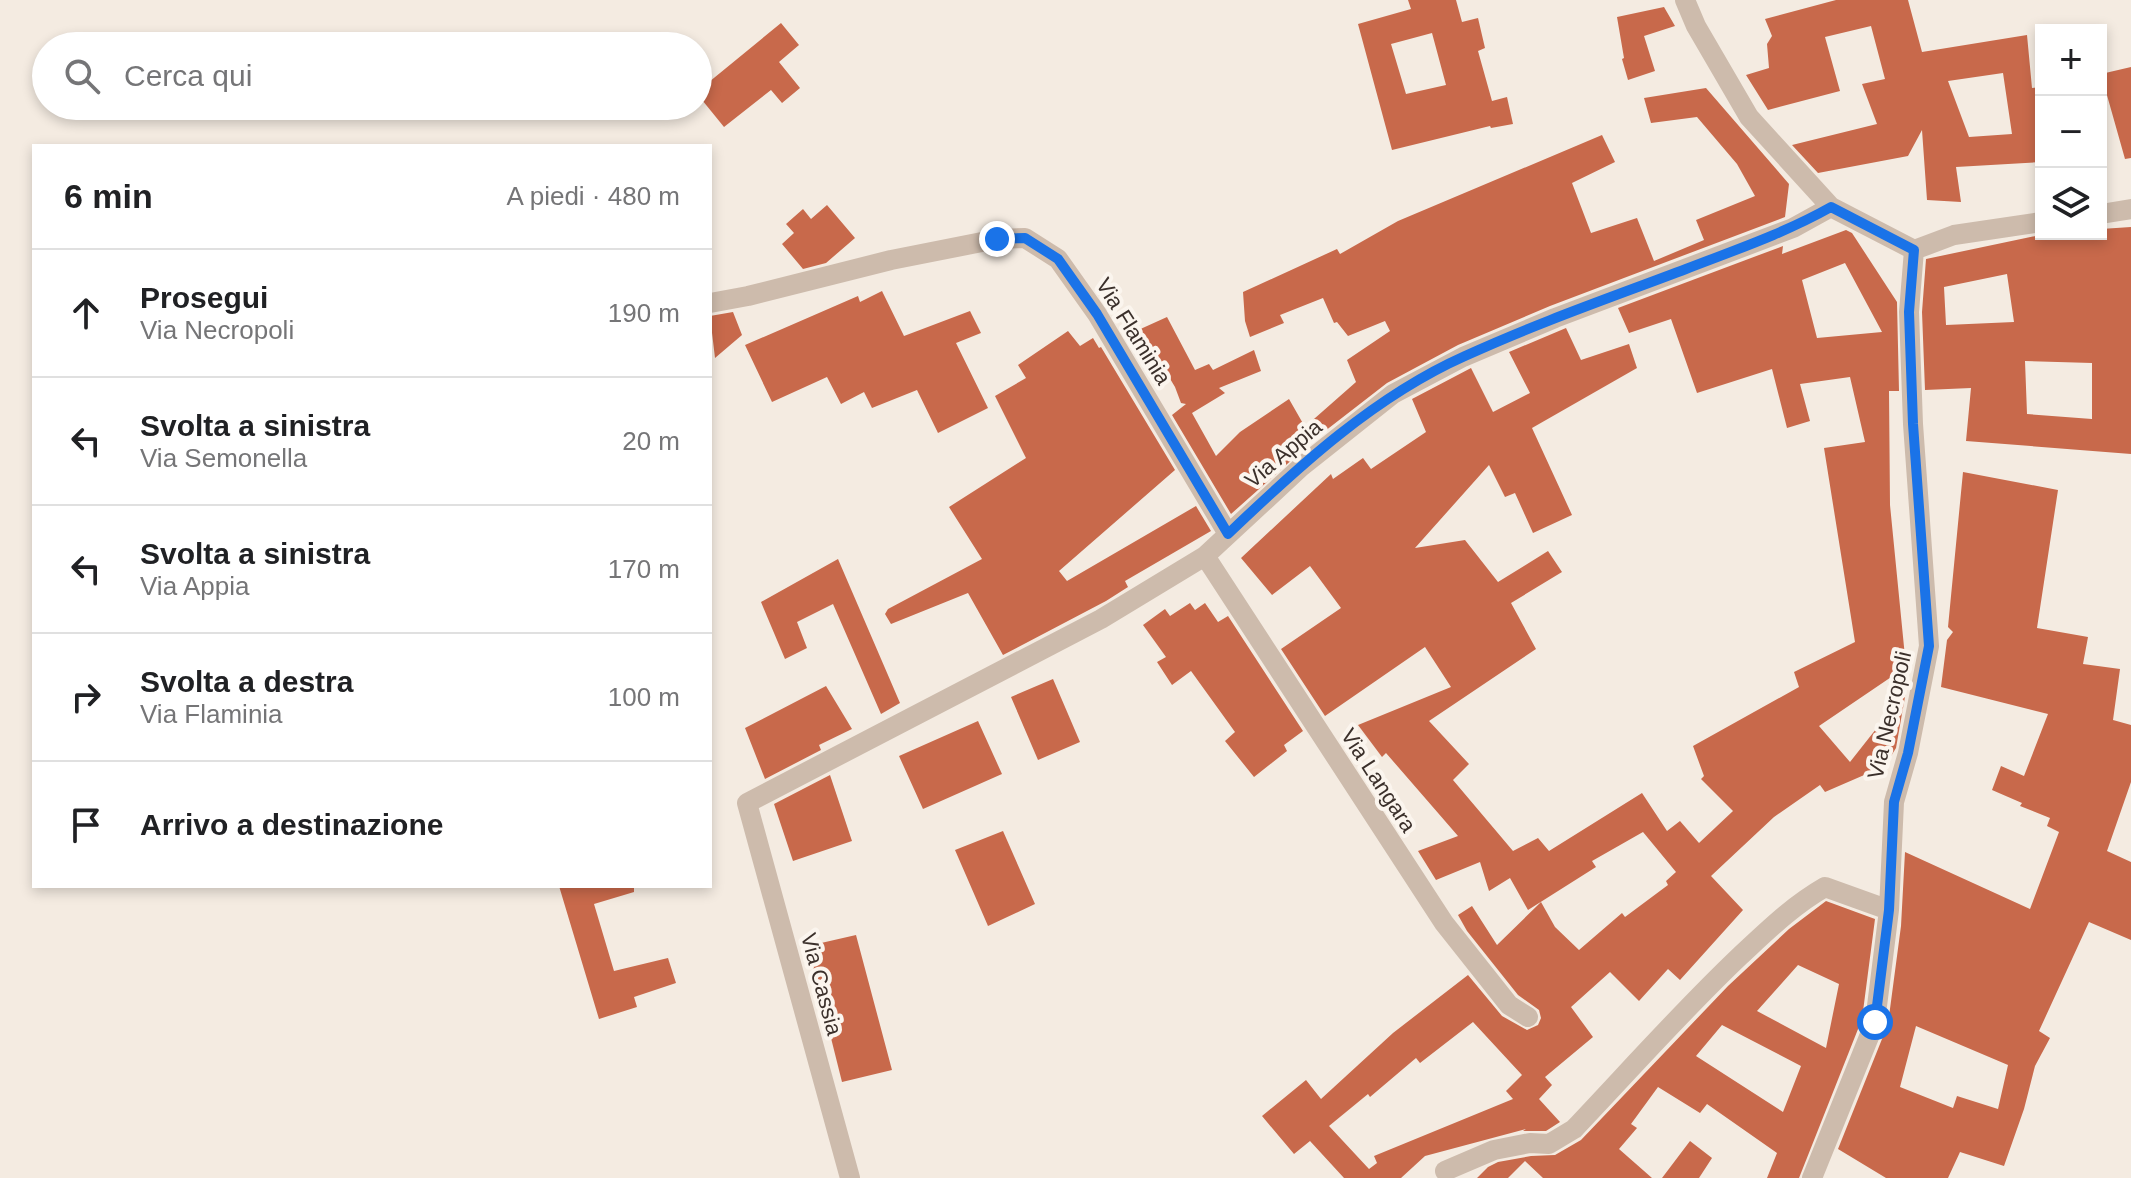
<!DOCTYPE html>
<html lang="it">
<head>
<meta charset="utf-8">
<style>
	body { margin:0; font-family:Helvetica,sans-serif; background:#f6f6f6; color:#202124 }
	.controls { position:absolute; right:24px; top:24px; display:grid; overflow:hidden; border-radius:0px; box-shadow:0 4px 12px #0003 }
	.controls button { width:72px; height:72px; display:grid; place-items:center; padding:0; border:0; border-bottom:2px solid #e0e0e0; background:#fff; color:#202124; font:40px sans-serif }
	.stop { position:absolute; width:24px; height:24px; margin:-18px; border:6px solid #1a73e8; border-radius:50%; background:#fff }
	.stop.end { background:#1a73e8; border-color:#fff; box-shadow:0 2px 8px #0008 }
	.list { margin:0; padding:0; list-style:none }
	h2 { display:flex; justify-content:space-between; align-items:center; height:104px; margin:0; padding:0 32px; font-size:34px }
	h2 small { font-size:26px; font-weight:400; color:#757577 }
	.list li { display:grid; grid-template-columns:52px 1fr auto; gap:24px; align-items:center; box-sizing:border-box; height:128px; padding:0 32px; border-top:2px solid #e0e0e0 }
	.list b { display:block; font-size:30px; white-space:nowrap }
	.list p { margin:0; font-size:26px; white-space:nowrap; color:#757577 }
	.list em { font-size:26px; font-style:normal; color:#757577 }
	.icon { flex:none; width:44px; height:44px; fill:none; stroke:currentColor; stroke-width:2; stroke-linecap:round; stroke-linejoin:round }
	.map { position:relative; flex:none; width:2131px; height:1178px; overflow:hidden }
	.search { position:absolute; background:#fff; box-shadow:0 4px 12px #0003; left:32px; top:32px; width:680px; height:88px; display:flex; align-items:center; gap:20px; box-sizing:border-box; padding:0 28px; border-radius:44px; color:#757577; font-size:30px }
	.panel { position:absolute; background:#fff; box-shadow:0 4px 12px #0003; left:32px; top:144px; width:680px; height:744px; border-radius:0px }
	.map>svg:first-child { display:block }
	.building { fill:#c8694b; fill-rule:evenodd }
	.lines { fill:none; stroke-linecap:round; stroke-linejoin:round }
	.street { stroke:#cdbbac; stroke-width:20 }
	.route { stroke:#1a73e8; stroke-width:10 }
	.labels { text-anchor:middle; stroke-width:8; stroke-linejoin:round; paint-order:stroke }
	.street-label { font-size:22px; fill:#3b302b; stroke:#fbf5ee }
</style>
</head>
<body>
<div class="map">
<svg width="2131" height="1178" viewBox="0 0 2131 1178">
	<rect width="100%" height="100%" fill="#f4ebe1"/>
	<path class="building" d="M1408,0h48l6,22 16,-4 7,30 -7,3 14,50 15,-4 6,27 -22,4 -1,-2 -98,24 -34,-126 53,-15zM1432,33l14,52 -40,9 -15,-50z
		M1836,0h72l14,52 105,-17 5,53 9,-1v75l-85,5 5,35 -34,-2 -5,-70 -14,26 -90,17 -26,-28 85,-21 -15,-40 23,-5 -14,-53 -46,11 15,54 -72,19 -22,-35 23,-7 -2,-24 5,-8 -7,-17zM2003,73l9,61 -43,3 -21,-56z
		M1664,7l11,19 -31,10 11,35 -27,9 -6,-21 2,-1 -7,-41z
		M781,23l18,22 -20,17 21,26 -18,15 -11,-13 -47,37 -26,-32v-4z
		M2131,67v91l-6,1 -24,-85z
		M1706,88l83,96 -4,33 -235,89 -92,39 -71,38 -71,55 -10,-12 50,-44 -9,-22 43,-29 -5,-10 -37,15 -11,-14 -3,1 -11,-25 -43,17 4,8 -34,14 -5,-16 -2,-29 94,-43 3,5 58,-33 204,-86 13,27 -43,21 19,50 46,-15 17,43 50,-21 -8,-20 59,-24 -18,-32 -40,-47 -46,6 -7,-25z
		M827,205l28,33 -29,25 -23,6 -21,-25 12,-11 -8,-9 17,-15 8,10z
		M2131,227v227l-165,-13 5,-53 -46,2 -3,-78 4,-53 119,-25h56v-5zM2007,274l7,48 -68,3 -2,-38zM2025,361l67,2v56l-65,-5z
		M1846,230l6,3 45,69 2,89h-10l1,114 16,162 -87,59 31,36 56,-71 -10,57 -11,18 -60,26 -5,-7 -46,32 -63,59 32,34 -63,70 -12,-11 -29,32 -29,-29 -39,35 22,30 -48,40 7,8 -13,14 21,23 -14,9h-23l3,-2 -101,27 -24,22h-57l-34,-37 -16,13 -32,-38 44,-36 15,19 72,-66 75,-58 34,41 25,14 11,-5 3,-7 -2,-8 -21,-15 -51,-64 -9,-16 14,-9 25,39 44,-43 14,25 24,23 43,-37 3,4 43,-32 -2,-4 10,-9 -33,-40 -51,29 4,6 -68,43 -18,-32 -21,13 -9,-29 -44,18 -18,-29 40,-15 -72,-83 -4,4 -24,-32 93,-38 -26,-40 -100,69 -44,-67 60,-41 -31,-42 -38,29 -31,-37 90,-84 2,5 30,-21 8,11 55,-37 -14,-33 59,-31 22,44 37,-19 -21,-41 57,-24 15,32 48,-16 8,24 -105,60 40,87 -39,18 -18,-40 -10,4 -16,-32 -74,83 50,-8 33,42 50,-31 14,21 -51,31 25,46 -107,72 40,43 -16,16 60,71 25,-13 11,13 93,-58 25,38 13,-10 19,22 34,-32 -32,-32 3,-3 -11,-30 106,-59 -5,-15 61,-30 -31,-194 41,-6 -15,-65 -50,7 10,37 -23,7 -15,-59 -75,24 -26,-74 -42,14 -11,-25 165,-62 -1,8zM1845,263l37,69 -65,6 -15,-58zM1473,1022l49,53 -16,16 7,8 -139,57 3,7 -8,6 -40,-43 39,-32 2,3 46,-39 4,5z
		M882,291l22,45 66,-25 11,22 -25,10 32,65 -50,25 -21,-43 -45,18 -8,-16 -23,12 -14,-27 -55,25 -27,-57 113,-49 2,6z
		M733,312l9,23 -27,23 -5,-42z
		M1167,317l28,53 14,-6 4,6 41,-20 7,21 -42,17 6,5 -33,20 24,43 24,-24 49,-33 24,42 -82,73 -59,-99 14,-11 -5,-1 -6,-16 -21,-35 -14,8 -15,-24z
		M1068,331l12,15 13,-8 6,10 2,-1 74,123 -116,101 8,10 129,-75 15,25 -86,50 3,6 -22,14 -103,54 -35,-62 -77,31 -6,-10 3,-5 94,-50 -33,-52 77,-49 -31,-62 31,-18 -8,-13z
		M1963,472l95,18 -21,138 51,9 -5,27 37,5 -7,51 18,5v57l-24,69 24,11v78l-42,-18 -50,109 11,7 -15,28 -11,43 -20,57 -44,-14 -12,26h-62l-48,-29 50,-125 13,-98 4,-74 125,57 29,-77 -12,-6 3,-8 -30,-12 2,-3 -30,-13 9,-24 23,10 24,-62 -107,-27 6,-47 6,-8 -5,-5zM1916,1026l92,39 -10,44 -41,-13 -4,12 -53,-21z
		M838,559l62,144 -19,11 -48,-110 -36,18 10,26 -22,11 -24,-57z
		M1190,603l5,7 10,-7 13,19 10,-6 75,115 -19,14 3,6 -33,26 -29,-36 10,-9 -44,-61 -19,14 -15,-23 9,-5 -23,-32 22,-16 5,7z
		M1053,679l27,63 -42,18 -27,-63z
		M826,686l26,43 -33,16 2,5 -56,29 -20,-51z
		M978,721l24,53 -79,35 -24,-53z
		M830,775l22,66 -59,20 -19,-57z
		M1003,831l32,73 -47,22 -33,-76z
		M559,886h75v6l-40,12 20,67 54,-13 8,25 -42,14 3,10 -38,12z
		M1826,901l49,18 -13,100 -63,159h-32l10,-25 -70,-49 -7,9 -42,-26 -27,37 6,4 -18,21 33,29h-109l-18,-17 -17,17h-31l11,-11 10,-5 33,-6 24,-1 26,-15 147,-154 61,-57zM1798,965l41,19 -13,64 -69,-37zM1722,1025l79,41 -18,46 -87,-56z
		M856,935l36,135 -50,12 -34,-136z
		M1690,1141l22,17 -13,20h-37z"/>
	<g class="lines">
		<path class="street" d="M1685,0l11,26 53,91 82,90 83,43
			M2101,214l30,-5
			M1914,250l40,-15 87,-13
			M710,303l38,-7 143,-36 106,-21 28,-1 33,21 39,55 131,220
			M1205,556l239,367 65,82 19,12
			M1445,1171l49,-21 36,-7 19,1 25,-15c55,-58 108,-118 166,-173 27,-25 52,-50 85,-69l64,23
			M850,1178l-103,-375 354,-184 104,-63 96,-89 92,-73 70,-37 92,-39 238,-90 38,-21
			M1812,1178l63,-156 14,-112 5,-108 14,-49 21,-107 -16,-222 -4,-112 5,-62"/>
	</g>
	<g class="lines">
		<path class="route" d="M997,239l28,-1 33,21 39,55 131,220c71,-68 147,-138 237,-178 72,-33 147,-59 221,-87 49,-19 99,-36 145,-62l83,43 -5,62 4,112 16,222 -21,107 -14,49 -5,108 -14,112"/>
	</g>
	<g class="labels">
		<g class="street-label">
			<text transform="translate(1134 331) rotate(58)" y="8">Via Flaminia</text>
			<text transform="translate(1283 453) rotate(-40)" y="8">Via Appia</text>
			<text transform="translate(1889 715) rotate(-77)" y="8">Via Necropoli</text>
			<text transform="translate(1379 780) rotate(57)" y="8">Via Langara</text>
			<text transform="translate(822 984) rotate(75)" y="8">Via Cassia</text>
		</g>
	</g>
</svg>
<div class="controls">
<button>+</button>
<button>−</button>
<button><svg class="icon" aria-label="layers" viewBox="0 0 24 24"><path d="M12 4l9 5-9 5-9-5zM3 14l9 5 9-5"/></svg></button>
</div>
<div class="stop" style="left:1875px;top:1022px"></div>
<div class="stop end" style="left:997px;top:239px"></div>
<div class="search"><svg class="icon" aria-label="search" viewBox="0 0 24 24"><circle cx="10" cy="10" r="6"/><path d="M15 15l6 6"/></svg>Cerca qui</div>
<section class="panel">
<h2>6 min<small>A piedi · 480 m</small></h2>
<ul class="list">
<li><svg class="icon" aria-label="ahead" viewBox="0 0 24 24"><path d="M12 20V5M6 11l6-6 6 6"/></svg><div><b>Prosegui</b><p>Via Necropoli</p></div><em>190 m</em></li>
<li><svg class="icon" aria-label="left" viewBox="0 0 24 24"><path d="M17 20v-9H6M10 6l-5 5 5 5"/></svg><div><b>Svolta a sinistra</b><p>Via Semonella</p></div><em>20 m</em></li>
<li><svg class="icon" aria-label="left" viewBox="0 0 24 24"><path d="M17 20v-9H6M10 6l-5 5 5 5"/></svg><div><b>Svolta a sinistra</b><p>Via Appia</p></div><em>170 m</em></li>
<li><svg class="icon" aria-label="right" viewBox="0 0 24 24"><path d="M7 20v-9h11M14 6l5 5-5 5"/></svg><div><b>Svolta a destra</b><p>Via Flaminia</p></div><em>100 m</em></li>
<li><svg class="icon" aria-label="arrive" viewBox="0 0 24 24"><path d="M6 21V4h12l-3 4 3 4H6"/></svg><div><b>Arrivo a destinazione</b></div></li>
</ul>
</section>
</div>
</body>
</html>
